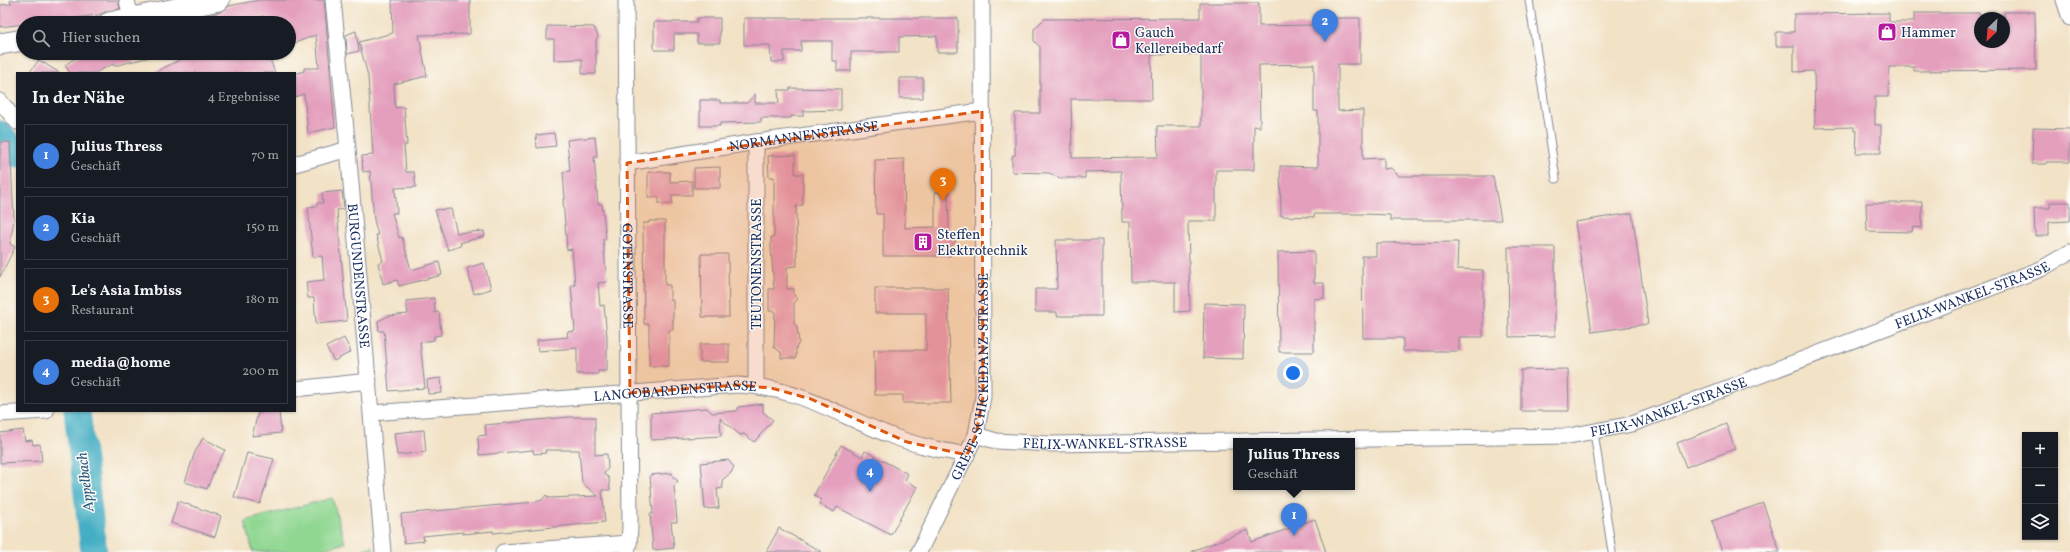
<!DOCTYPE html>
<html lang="de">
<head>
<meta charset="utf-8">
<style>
	body { margin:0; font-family:Vollkorn,serif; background:#242831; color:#f1f3f6 }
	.controls { position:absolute; right:12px; bottom:12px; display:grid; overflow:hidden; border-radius:0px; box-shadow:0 1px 3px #0004 }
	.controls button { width:36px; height:36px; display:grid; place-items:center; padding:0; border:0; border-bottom:1px solid #363941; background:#171b24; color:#f1f3f6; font:20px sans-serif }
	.compass { position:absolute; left:1974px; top:12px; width:36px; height:36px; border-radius:50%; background:#171b24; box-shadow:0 1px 3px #0004; rotate:205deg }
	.you { position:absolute; left:1293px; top:373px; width:14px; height:14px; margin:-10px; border:3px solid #fff; border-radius:50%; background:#1a73e8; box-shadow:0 0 0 6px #1a73e833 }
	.badge { display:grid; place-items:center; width:26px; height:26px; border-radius:50%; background:#d690ce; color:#fff; font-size:13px; font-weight:700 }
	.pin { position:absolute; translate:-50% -33px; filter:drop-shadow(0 1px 2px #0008) }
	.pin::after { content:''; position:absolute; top:21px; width:14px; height:12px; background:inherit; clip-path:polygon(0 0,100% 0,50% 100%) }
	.popup { position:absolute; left:1233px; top:438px; width:122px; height:52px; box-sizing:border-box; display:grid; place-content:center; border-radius:0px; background:#171b24; filter:drop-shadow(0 1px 3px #0005); font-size:13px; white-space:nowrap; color:#9ea1a6 }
	.popup b { font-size:15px; color:#f1f3f6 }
	.popup::after { content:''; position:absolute; left:50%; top:100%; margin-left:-8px; border:8px solid transparent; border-top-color:#171b24 }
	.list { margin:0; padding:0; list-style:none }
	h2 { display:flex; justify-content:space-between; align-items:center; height:52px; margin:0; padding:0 16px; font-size:17px }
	h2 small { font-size:13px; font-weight:400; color:#9ea1a6 }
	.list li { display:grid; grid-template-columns:26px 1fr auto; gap:12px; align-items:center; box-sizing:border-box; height:64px; margin:0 8px 8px; padding:0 8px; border:1px solid #363941; border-radius:0px }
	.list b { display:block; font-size:15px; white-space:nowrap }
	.list p { margin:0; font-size:13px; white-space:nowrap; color:#9ea1a6 }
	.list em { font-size:13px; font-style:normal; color:#9ea1a6 }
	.icon { flex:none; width:22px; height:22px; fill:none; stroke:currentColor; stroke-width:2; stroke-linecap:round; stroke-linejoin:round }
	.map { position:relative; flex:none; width:2070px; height:552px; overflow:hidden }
	.search { position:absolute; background:#171b24; box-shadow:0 1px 3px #0004; left:16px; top:16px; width:280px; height:44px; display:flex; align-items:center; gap:10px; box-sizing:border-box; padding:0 14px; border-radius:22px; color:#9ea1a6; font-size:15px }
	.panel { position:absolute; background:#171b24; box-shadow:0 1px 3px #0004; left:16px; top:72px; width:280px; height:340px; border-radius:0px }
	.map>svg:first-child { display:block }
	.green { fill:#90d792; stroke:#568378 }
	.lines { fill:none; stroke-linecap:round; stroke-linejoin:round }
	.river { stroke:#45aec4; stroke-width:27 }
	.building { fill:#e49fbd; fill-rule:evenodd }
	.lane-casing { stroke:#868892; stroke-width:9 }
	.street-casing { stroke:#868892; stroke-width:17 }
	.secondary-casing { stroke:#868892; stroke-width:23 }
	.lane { stroke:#fff; stroke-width:7 }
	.street { stroke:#fff; stroke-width:15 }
	.secondary { stroke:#fff; stroke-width:21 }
	.marked { fill:#de5710; fill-opacity:0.2; stroke:#de5710; stroke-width:3; stroke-dasharray:8 5; stroke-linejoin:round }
	.labels { text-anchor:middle; stroke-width:3; stroke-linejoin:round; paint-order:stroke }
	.poi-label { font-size:14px; fill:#1b2f5e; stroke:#fdfcf7; text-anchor:start }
	.street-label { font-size:14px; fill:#1b2f5e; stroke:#fdfcf7 }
	.water-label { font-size:15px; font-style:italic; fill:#2a5b82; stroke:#fdfcf7 }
</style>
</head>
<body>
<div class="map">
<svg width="2070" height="552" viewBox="0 0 2070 552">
	<rect width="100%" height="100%" fill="#fdfcf7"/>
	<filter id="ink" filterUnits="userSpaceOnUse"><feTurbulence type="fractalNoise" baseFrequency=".025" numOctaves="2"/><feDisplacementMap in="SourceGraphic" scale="8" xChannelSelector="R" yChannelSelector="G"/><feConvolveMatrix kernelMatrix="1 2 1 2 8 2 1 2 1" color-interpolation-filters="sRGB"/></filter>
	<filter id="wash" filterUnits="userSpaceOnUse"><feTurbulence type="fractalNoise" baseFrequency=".012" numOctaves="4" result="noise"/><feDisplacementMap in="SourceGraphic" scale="16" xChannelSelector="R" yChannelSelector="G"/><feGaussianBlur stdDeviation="0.9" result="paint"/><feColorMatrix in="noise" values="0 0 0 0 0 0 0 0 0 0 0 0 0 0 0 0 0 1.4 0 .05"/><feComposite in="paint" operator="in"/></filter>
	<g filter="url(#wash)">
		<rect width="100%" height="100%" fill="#f2e2c6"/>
		<path class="green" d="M332,498l13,45 -32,9h-60l-8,-31z
			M373,546v6h-19z"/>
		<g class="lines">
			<path class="river" d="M0,134l17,20
				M77,411l17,141"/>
		</g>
		<g id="blocks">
			<path class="building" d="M10,0h108l2,9 -13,2 -8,4 -99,12v-22l11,-1z
				M259,0h65l11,127 -27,6 -4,-39 -9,3v-23l9,-3v-3h15l-3,-33 -27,10v-22h-23l-3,-7 -21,5 1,2h-64v-2l42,-9 8,-6z
				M392,0h78v34l-51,1 8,41 -33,8 1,24 9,-1 3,38h-3l2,27h8l2,15 -21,1 2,25h-5l7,25 3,-1 9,33 28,-8 3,13 -43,11 -2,-6 -14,4 -5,-21 5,-2 -7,-26h2l-4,-15 -4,-49 -7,1 -1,-16 11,-1 -5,-79 -9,-34 34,-9z
				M1200,3h59v23l53,-1 3,-10 7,-4 4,1 7,6h27v46h-22v47l25,-1v49l21,-1v11l7,-1 8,8h94l8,44h-111v-5l-27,-1h-49v3l-33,-1 -1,-50 38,1v-56h-4v-47l-55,1 1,62 -6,-1v44h-38v51h-28l2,90 -15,1v-30h-44l-1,-60h-8l-1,-51 -36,1v6h-25l-11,-5 -37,-1v-16l3,-1v-42h25v-66l-6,-6v-12l10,-10 156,-1zM1201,54v72h-44l1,31 -86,1 -1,-59h81l-1,-44z
				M2004,12h31l1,58 -122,1v-4h-25l-1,30h-13v28h6v28h-25l1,-22h-3v-4l-39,1 -1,-57 -20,1v-26h-18v-14h18v-18l95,-1v9h25v-9h66v29h24z
				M697,18h23v25h-23v-9h-23v16h-20v-28h43z
				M744,18h214v34h-21v-16l-38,1v15h-48v19h-14v-10h-5v-20h-31v10h-17v11h-13l-1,-17h-26z
				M547,26l47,1 4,9 -2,4v34h-14v-15l-28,1v-21h-7z
				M356,31l3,20 -12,3 -1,-19z
				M83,53h66l1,4 -36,9 -1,-2 -18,9h-25l-5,-8z
				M194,53h74l7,20h-122z
				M39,60l21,13h-31z
				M900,78h23v20h-23z
				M790,88l51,1v21l-38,1v5h-12v2h-30v4l-41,1v3h-20v-26h20v3h27l8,-9v9h24l-1,-13h12z
				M2033,128l37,1v33h-24v2h-14z
				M554,133l2,13 -19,2 -1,-13z
				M595,137l2,20h-3l4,47h4l4,35h-3l4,43 -9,1 2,23 4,-1 3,32v34h-9v3h-21v-26l-39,3 -1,-11 31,-3 -1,-5 8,-1 -4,-46h4l-3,-36 -5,1 -4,-51h2l-2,-27 7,-1 -3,-31z
				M0,142h10l4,78 -4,24 5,3 -15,30z
				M795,155v19h8v31l-7,1 1,60 -10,1v22h7v6l4,4 -4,4v20l3,4 2,15 -3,7v9h-15v-6l-7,-5 1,-36h-6v-22h5l-3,-41v-11h3v-60h-5l-1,-21z
				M904,159l1,69 30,-1v-35l13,1 1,34 1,10 6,4 -6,7v8h-67v-42h-7l-1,-54z
				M720,167v21h-26v-20z
				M648,172h22v10l22,-1v14h-20v9h-13v-7h-11z
				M342,191l2,18 -7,1 10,111 -31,3 -2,-26h-6l-2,-16 18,-2 -2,-24 -9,1 -5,-50 9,-1v-3h6l-1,-10z
				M1901,202h21v26l-9,-1 -1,5 -45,-1 -1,-28h35z
				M2050,202h20v19l-21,1v14h-14l-1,-28h16z
				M451,209l6,24 27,-2 1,5 -25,7 1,3 -13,4 -13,-40z
				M1632,213l16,111 -56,8 -17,-110z
				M649,221h16v64h5v15h3v30h-4v36h-20v-42h-5l-1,-101h6z
				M1056,240h46v76h-45v-4h-22v-23h22z
				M1458,242l-1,27 26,1v67h-24v14h-56v-13h-40l-1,-82h14v-13z
				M1508,247h47v89l-46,1z
				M1314,251v32h10v15l-10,1v53h-35l-1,-100z
				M701,254h27l1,63h-27z
				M484,263l7,26 -17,5 -7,-26z
				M875,288h73l3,115h-48v-8h-28l-1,-45h52v-37h-51z
				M434,298l1,15 4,-1 2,23 -7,1v4l-14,2 5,46 -36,3 -5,-60h-5l-1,-10 10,-5 20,-2 -2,-13z
				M1204,303l40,1 -1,55 -40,-1z
				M344,338l7,14 -17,9 -8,-14z
				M700,344h29v18h-29z
				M1568,369l1,42h-48v-41z
				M441,378l1,15 -14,1 -1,-14z
				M763,404v8l10,8 -19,22 -10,-8 -4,1 -20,-17 1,18 -70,4v-27l56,-5 5,5 24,-2 2,-1v-3z
				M279,411l2,22 -29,3 6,-23z
				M569,417h26v38l12,-1 1,14 -4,6 5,4 1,12h-8l3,32 -112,11v-2l-30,3v-2l-40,4 1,5 -20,2 -3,-29 134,-12 7,-2 4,-5 3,3 49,-2 -16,-13 -3,-33h-34l1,3 -12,1 -1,-4 -54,5 -1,-19 8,-1 -1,-10z
				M1726,424l9,25 -49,18 -9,-24z
				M23,430l2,11 7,-1 1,5 7,-1 2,17 -42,2v-30z
				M424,430l2,22 -29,3 -3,-22z
				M203,438l22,12 -10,18 -8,21 -22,-7 10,-30z
				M841,445l21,12 3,-6 43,23 -3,6 12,7 -26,48 -54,-28 -3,5 -15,-8 2,-4 -7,-5z
				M247,453l27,6 -14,45 -26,-7z
				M728,460l6,7 -3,6 -9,7 1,8 -6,1 2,19 -14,1 -4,-46z
				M672,473l1,4 5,4 -4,5 3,36h-6l3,26 -21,2 -3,-36h3l-3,-39z
				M178,501l43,15 -6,21 -44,-14z
				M1763,503l17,49h-58l-10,-31z
				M1315,519l11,33h-134v-1l56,-21 4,12z
				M779,528l43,24h-56z"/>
		</g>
	</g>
	<g filter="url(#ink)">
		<use href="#blocks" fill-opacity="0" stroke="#868892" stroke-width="1"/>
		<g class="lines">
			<g class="lane-casing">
				<path id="lane" d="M1529,0l27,179
					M1594,432l18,120"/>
			</g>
			<g class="street-casing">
				<g id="street">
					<path d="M127,0l4,19"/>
					<path id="s1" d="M333,0l15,149 35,403"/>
					<path id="s2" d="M626,0l4,527 -1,16 -2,9"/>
					<path d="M2064,0l6,18"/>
					<path d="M0,101l17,21"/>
					<path id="s3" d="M627,163l129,-21 226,-31"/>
					<path d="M295,164l53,-15"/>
					<path d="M756,386v-244"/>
					<path d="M295,389l74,-8"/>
					<path id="s4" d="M372,413l365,-28c60,2 97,28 150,49 26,11 53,16 80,21"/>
					<path d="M0,414l46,-3"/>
					<path id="s5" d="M976,435l20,6 55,3 185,-3"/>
					<path id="s6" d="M1242,441l327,-5 63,-12 409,-155 29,-17"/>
					<path d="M503,552l126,-9"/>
					<path id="s7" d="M919,552l57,-117 7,-38 -1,-397"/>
				</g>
			</g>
			<g class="secondary-casing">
				<path id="secondary" d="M109,23l110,-23
					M0,44l23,-4"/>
			</g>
			<use href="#lane" class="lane"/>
			<use href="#street" class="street"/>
			<use href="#secondary" class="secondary"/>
		</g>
	</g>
	<path class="marked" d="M982,111l1,286 -7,38 -9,20 -60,-13 -96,-43 -40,-11 -34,-3 -107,8 -3,-230z"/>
	<defs>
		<g id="shop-square" transform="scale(1)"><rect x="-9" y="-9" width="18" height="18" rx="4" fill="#b5179e" stroke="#fdfcf7"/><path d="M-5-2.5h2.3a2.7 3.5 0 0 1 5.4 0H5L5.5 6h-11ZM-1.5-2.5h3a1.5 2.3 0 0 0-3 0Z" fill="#fff"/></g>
		<g id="building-square" transform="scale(1)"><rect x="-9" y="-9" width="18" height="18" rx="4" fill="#b5179e" stroke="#fdfcf7"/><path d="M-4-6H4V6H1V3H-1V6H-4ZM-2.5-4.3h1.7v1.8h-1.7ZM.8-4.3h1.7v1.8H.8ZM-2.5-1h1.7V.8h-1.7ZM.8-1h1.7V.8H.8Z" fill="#fff"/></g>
	</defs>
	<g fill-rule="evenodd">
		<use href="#shop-square" x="1887" y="32"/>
		<use href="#shop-square" x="1121" y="40"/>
		<use href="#building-square" x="923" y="242"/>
	</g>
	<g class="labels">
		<g class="poi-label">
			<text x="1135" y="37">Gauch<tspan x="1135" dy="16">Kellereibedarf</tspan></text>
			<text x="1901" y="37">Hammer</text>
			<text x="937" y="239">Steffen<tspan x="937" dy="16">Elektrotechnik</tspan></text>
		</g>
		<g class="street-label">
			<text dy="5" stroke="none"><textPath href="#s3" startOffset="179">NORMANNENSTRASSE</textPath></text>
			<text transform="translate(756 264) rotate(-90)" y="5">TEUTONENSTRASSE</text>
			<text dy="5" stroke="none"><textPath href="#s1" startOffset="277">BURGUNDENSTRASSE</textPath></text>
			<text dy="5" stroke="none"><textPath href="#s2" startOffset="276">GOTENSTRASSE</textPath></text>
			<text dy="5" stroke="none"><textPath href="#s6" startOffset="755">FELIX-WANKEL-STRASSE</textPath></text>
			<text dy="5" stroke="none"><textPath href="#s7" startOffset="187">GRETE-SCHICKEDANZ-STRASSE</textPath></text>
			<text dy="5" stroke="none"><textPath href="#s4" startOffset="304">LANGOBARDENSTRASSE</textPath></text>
			<text dy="5" stroke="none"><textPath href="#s6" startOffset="431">FELIX-WANKEL-STRASSE</textPath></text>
			<text dy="5" stroke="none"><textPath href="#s5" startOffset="130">FELIX-WANKEL-STRASSE</textPath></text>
		</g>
		<g class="water-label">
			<text transform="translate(85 482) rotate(-97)" y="5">Appelbach</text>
		</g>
	</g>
</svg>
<div class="controls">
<button>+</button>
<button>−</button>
<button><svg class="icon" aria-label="layers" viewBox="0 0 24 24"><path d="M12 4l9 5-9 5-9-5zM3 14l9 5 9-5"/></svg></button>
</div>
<svg class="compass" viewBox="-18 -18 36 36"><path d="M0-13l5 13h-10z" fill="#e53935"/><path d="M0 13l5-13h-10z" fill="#9ea1a6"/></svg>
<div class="you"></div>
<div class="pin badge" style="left:1294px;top:536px;background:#3f7fe0">1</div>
<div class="popup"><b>Julius Thress</b>Geschäft</div>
<div class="pin badge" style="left:1325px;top:42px;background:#3f7fe0">2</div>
<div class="pin badge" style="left:943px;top:201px;background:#e8710a">3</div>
<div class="pin badge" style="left:870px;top:492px;background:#3f7fe0">4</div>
<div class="search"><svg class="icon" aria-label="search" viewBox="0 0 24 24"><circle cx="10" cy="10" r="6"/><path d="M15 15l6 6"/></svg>Hier suchen</div>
<section class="panel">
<h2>In der Nähe<small>4 Ergebnisse</small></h2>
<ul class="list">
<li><span class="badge" style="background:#3f7fe0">1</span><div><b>Julius Thress</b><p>Geschäft</p></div><em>70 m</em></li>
<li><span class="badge" style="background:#3f7fe0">2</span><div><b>Kia</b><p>Geschäft</p></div><em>150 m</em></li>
<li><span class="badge" style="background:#e8710a">3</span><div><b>Le's Asia Imbiss</b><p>Restaurant</p></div><em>180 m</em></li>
<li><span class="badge" style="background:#3f7fe0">4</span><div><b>media@home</b><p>Geschäft</p></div><em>200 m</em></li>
</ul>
</section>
</div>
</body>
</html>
